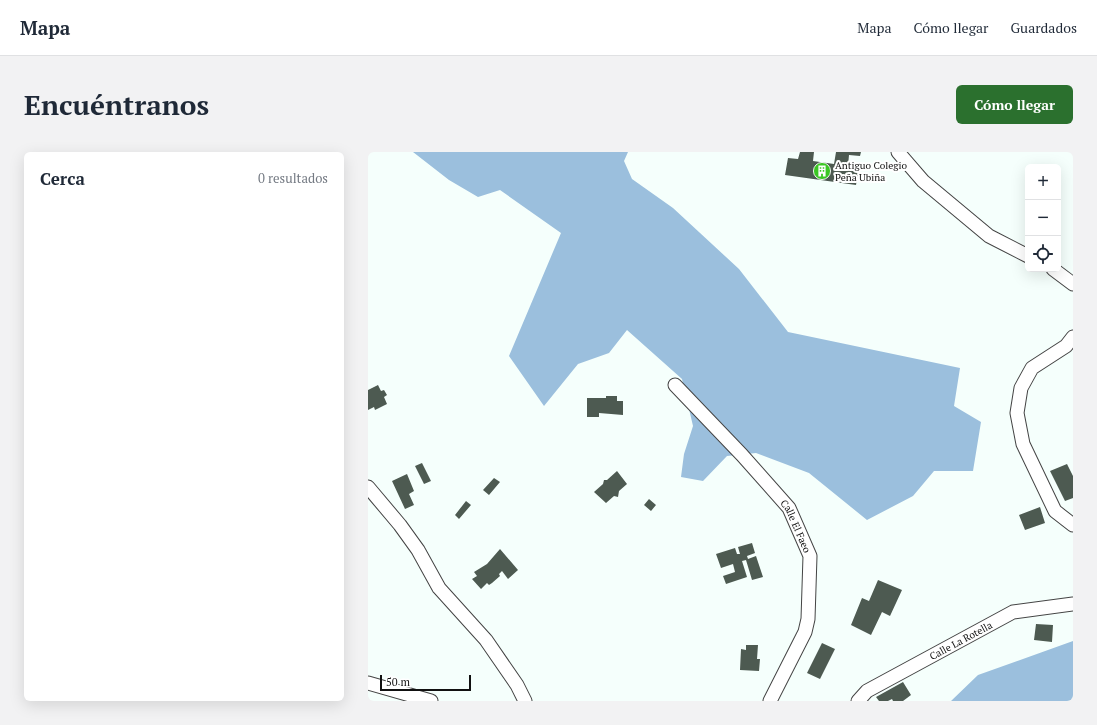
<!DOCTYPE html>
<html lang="es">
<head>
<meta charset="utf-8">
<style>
	body { margin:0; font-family:"PT Serif",serif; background:#f2f2f3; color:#1f2937 }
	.controls { position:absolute; right:12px; top:12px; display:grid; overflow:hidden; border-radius:6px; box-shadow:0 4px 16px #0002 }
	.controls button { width:36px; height:36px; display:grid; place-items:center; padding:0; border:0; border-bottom:1px solid #e0e1e3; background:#fff; color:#1f2937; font:20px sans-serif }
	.scale { position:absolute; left:12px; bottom:10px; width:91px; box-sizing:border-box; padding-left:4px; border:2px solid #111; border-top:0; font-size:11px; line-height:14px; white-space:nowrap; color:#111; -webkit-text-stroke:3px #fff; paint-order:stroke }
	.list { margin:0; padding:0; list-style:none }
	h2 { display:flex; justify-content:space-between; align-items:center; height:52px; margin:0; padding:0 16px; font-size:17px }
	h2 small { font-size:13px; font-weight:400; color:#747a83 }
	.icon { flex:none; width:22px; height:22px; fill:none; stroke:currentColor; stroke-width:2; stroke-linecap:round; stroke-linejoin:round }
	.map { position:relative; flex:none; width:705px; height:549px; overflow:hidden; border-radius:6px }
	header { display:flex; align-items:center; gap:24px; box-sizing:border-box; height:56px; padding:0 20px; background:#fff; border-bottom:1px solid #e0e1e3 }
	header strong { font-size:19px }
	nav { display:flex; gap:22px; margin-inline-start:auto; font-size:14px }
	.intro { display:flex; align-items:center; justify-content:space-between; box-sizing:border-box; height:96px; padding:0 24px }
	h1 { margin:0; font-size:28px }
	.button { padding:10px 18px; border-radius:6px; background:#2b702e; color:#fff; font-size:14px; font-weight:700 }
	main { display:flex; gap:24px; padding:0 24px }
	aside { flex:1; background:#fff; border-radius:6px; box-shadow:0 4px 16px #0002 }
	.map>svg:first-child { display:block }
	.forest { fill:#9bbfdd }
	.building { fill:#4d5a51 }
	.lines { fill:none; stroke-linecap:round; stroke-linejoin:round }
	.minor-casing { stroke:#444; stroke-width:15 }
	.minor { stroke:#fff; stroke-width:13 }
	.labels { text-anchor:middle; stroke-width:4; stroke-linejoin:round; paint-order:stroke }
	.poi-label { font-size:10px; fill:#111; stroke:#fff; text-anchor:start }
	.street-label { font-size:10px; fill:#111; stroke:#fff }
</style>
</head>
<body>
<header>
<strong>Mapa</strong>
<nav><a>Mapa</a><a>Cómo llegar</a><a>Guardados</a></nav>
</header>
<div class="intro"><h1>Encuéntranos</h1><a class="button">Cómo llegar</a></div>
<main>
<aside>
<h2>Cerca<small>0 resultados</small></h2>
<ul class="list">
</ul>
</aside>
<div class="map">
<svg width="705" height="549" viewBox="0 0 705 549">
	<rect width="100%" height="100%" fill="#f5fffc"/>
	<path class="forest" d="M45,0h215l-4,9 8,18 41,29 66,61 49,63 172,36 -6,38 27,16 -8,49h-39l-21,25 -46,24 -58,-47 -53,-20 -29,3 -24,25 -22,-4 3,-23 9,-28 -11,-47 -55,-49 -18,23 -31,11 -34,42 -35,-50 52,-123 -61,-43 -22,7 -29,-17z
		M705,489v60h-122l27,-26z"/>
	<path class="building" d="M432,0h14l-1,9 21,3 2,-12h25l-1,4 -11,-1 -1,11 11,1 -3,18 -71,-10 3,-17 10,1z
		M10,233l3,6 3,-1 3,5 -3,2 3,7 -12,6 -1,-3 -6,3v-20z
		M238,244h11v5h6v14l-24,-2v4h-12v-19h19z
		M54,311l9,18 -7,3 -9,-18z
		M699,312l6,12v22l-8,3 -15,-30z
		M249,319l10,13 -8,7 -1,6 -4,-1 -8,7 -12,-11 9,-8 1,-4h3z
		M39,322l7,17 -5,3 5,11 -9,4 -13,-28z
		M126,326l6,4 -11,13 -6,-5z
		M281,347l7,6 -5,6 -7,-6z
		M98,349l5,4 -12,14 -4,-4z
		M672,355l5,16 -20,7 -6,-15z
		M384,391l3,10 -8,3 1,3 8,-3 7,21 -11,3 -6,-20 -4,1 5,16 -21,7 -3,-8 12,-4 -2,-8 -12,4 -5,-14 19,-6 2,6h3l-2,-7z
		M132,397l18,21 -10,9 -6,-8 -3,3 1,2 -8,7 -3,2 -2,-2 -6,6 -9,-10 5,-3 -3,-4 13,-8z
		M510,428l24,10 -12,26 -8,-4 -11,23 -20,-10 11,-27 7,3z
		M668,472l17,1 -1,17 -18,-2z
		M454,491l13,6 -15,30 -13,-6z
		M378,493h12l-1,14h3l-1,12 -19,-1 1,-21 5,1z
		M535,530l8,13 -8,6h-10l-1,-2 -4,2h-9l-3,-4z"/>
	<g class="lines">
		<g class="minor-casing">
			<g id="minor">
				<path d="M530,0l25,29 66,55 39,20"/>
				<path d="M685,117l20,15"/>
				<path d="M705,185l-7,9 -34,22 -11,20 -4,25 6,31 32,67 18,14"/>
				<path id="s1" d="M307,233l67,70 47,53 21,48 -2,63 -3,13 -35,69"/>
				<path d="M0,335l32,38 18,25 21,38 47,52 31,45 8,16"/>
				<path d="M0,531l63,18"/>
				<path id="s2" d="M490,549l9,-10 146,-79 60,-8"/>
			</g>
		</g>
		<use href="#minor" class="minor"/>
	</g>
	<defs>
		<g id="building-disc" transform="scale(0.9)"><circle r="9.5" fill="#3ac623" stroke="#fff"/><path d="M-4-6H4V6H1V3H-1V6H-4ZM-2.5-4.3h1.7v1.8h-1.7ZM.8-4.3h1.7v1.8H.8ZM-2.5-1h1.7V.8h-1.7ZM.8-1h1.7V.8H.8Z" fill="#fff"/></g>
	</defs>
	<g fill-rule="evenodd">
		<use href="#building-disc" x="454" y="19"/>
	</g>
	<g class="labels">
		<g class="poi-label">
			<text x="467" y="17">Antiguo Colegio<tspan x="467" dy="12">Peña Ubiña</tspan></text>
		</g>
		<g class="street-label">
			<text dy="4" stroke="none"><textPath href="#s1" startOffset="187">Calle El Faeo</textPath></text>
			<text dy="4" stroke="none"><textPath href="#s2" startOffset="120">Calle La Rotella</textPath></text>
		</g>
	</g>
</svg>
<div class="controls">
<button>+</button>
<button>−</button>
<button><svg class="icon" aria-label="locate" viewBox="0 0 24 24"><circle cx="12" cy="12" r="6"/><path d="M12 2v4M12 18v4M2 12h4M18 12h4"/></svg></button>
</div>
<div class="scale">50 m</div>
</div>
</main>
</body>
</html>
